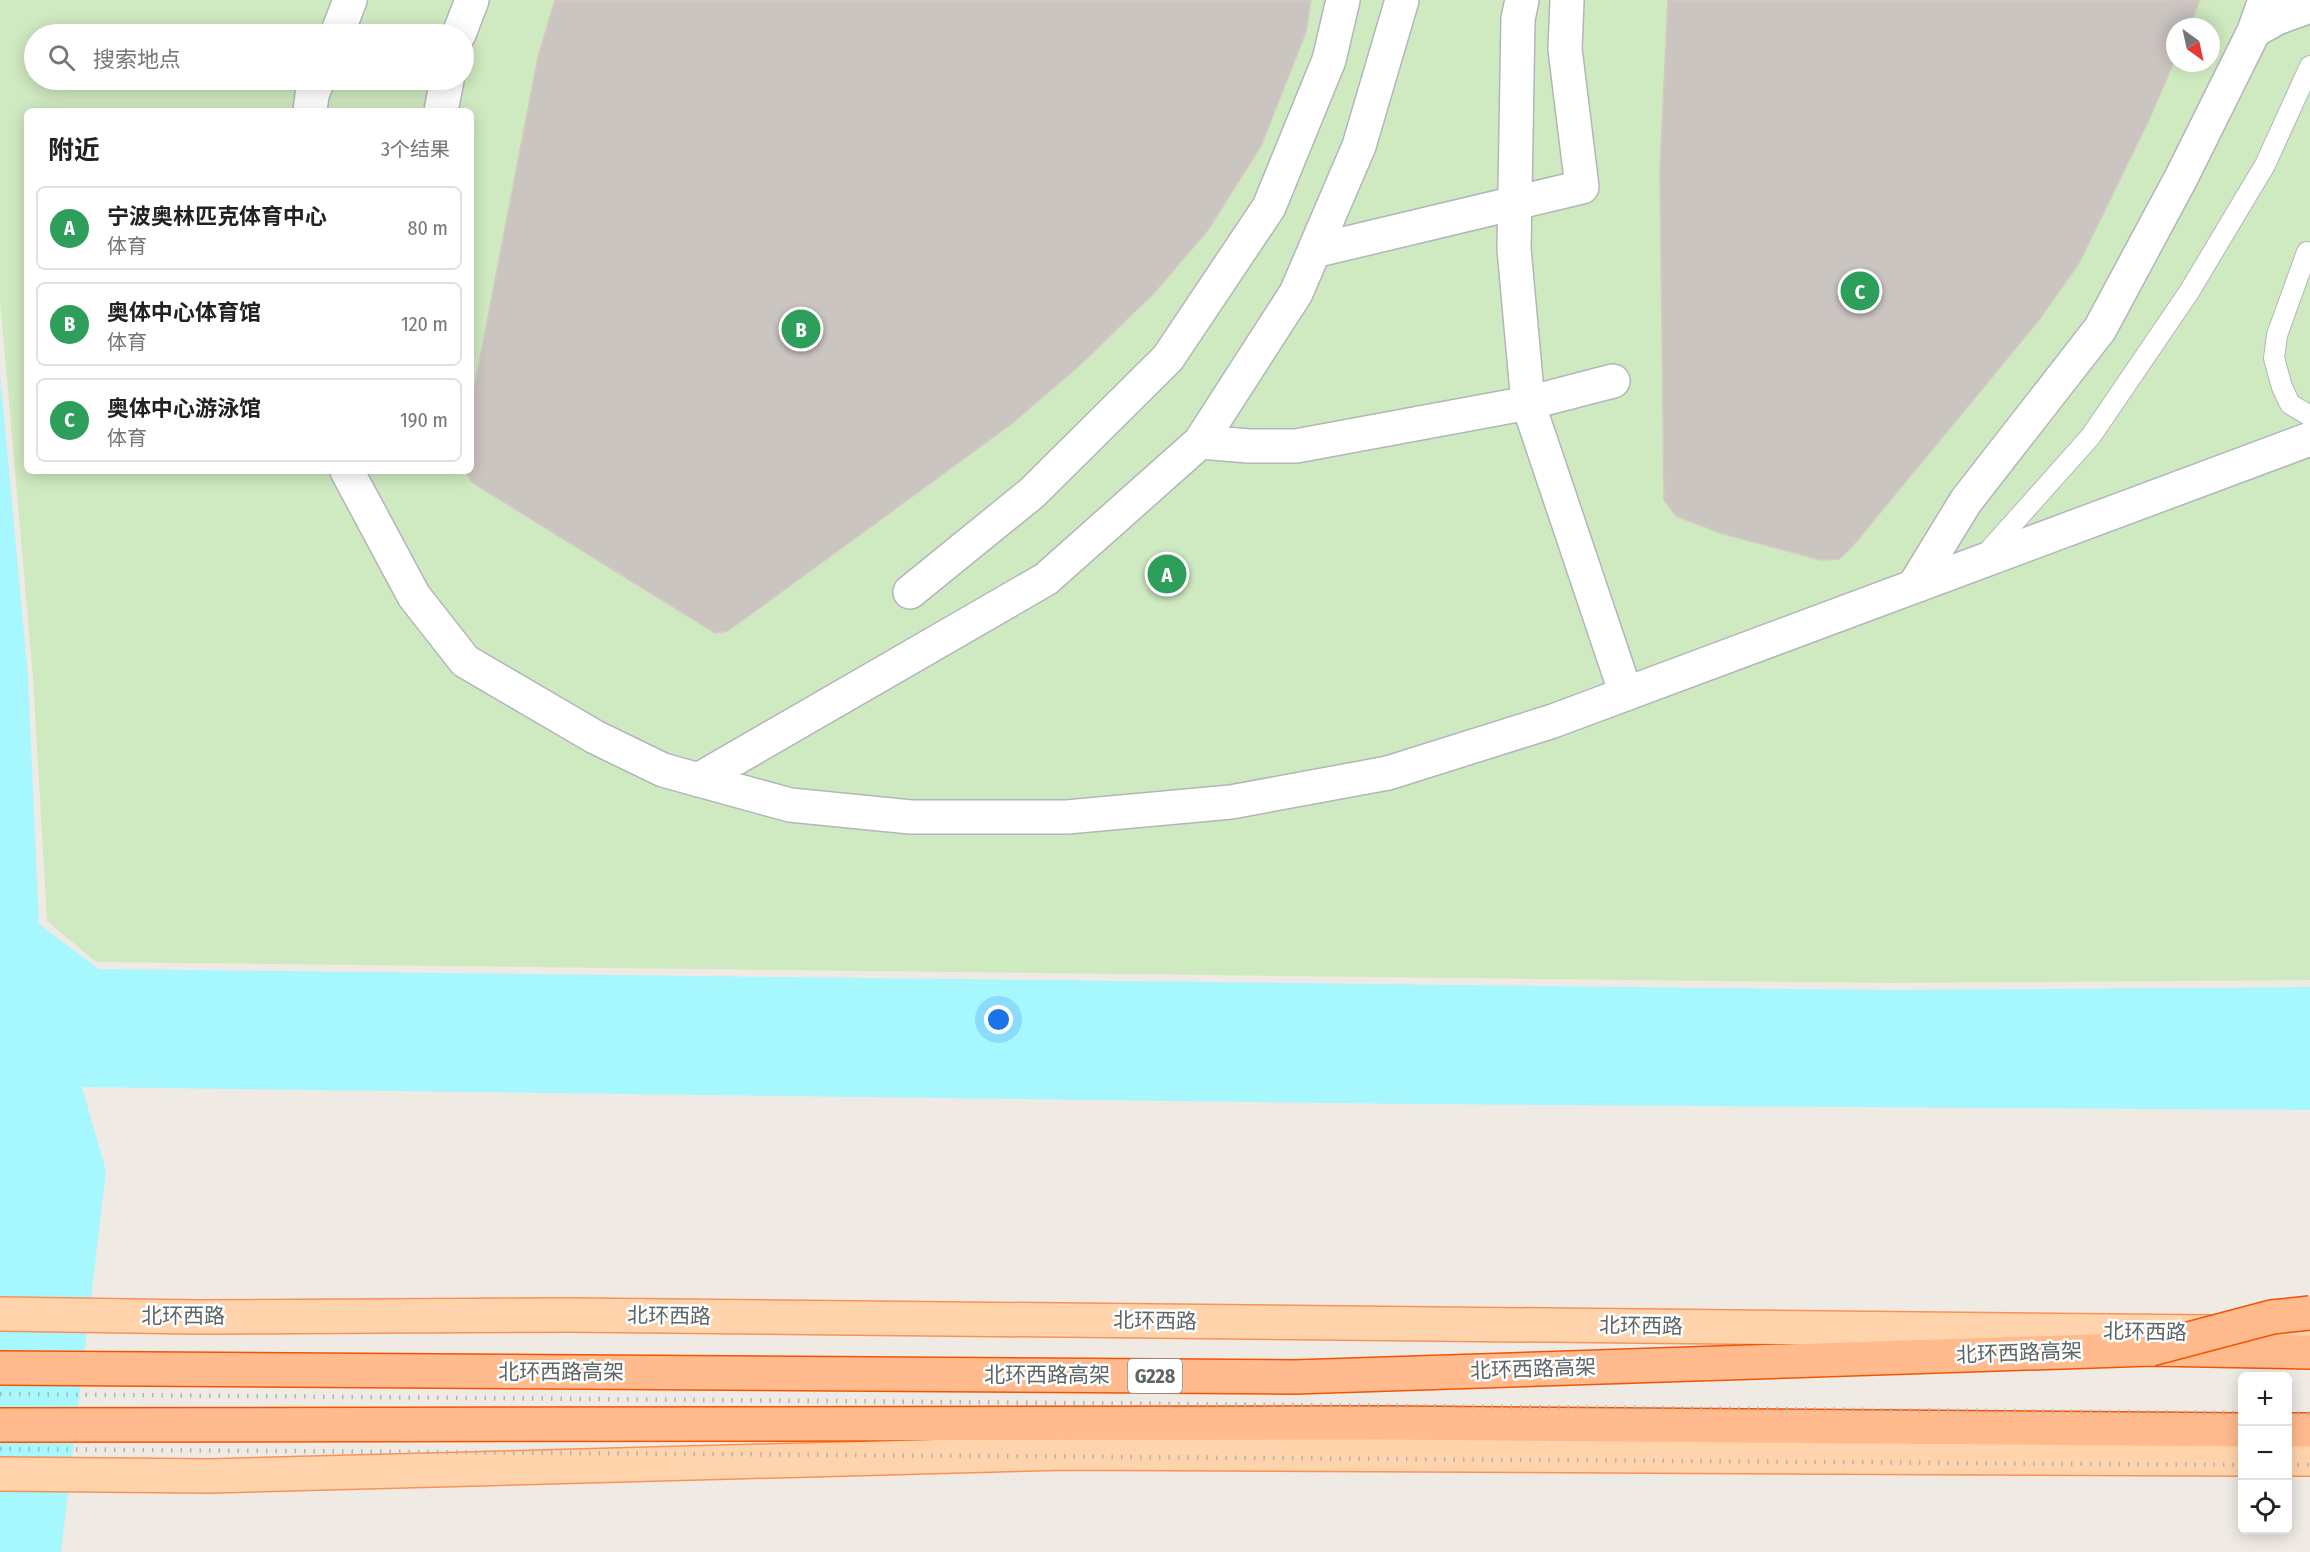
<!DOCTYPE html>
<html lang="zh">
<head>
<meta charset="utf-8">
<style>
	body { margin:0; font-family:"Fira Sans Condensed","Noto Sans SC",sans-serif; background:#f2f2f2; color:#222 }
	.controls { position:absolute; right:18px; bottom:18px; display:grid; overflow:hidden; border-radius:9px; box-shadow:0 3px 15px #0003 }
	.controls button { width:54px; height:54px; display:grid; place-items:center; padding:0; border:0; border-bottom:2px solid #e0e0e0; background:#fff; color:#222; font:30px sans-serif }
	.compass { position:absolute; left:2166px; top:18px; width:54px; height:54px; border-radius:50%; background:#fff; box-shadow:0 3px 15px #0003; rotate:147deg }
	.you { position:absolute; left:999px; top:1020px; width:21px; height:21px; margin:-15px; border:4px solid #fff; border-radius:50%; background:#1a73e8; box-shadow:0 0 0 9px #1a73e833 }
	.badge { display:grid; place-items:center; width:39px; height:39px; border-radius:50%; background:#f4285f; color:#fff; font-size:20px; font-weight:700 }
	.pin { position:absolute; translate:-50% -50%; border:3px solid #fff; box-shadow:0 2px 6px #0006 }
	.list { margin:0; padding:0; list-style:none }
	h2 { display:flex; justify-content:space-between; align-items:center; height:78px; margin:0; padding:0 24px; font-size:26px }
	h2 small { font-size:20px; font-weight:400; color:#767676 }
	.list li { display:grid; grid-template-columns:39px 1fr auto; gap:18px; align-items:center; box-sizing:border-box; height:84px; margin:0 12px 12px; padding:0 12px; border:2px solid #e0e0e0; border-radius:9px }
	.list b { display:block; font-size:22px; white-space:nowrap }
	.list p { margin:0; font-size:20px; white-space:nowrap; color:#767676 }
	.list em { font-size:20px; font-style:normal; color:#767676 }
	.icon { flex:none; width:33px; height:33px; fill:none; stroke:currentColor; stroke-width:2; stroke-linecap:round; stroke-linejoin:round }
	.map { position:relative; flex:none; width:2310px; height:1552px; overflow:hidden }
	.search { position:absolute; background:#fff; box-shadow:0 3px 15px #0003; left:24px; top:24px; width:450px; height:66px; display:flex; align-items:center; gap:15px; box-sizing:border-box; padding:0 21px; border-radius:33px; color:#767676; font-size:22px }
	.panel { position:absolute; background:#fff; box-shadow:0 3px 15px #0003; left:24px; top:108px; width:450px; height:366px; border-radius:9px }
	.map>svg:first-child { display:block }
	.green { fill:#cfe9c1; fill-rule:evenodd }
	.water { fill:#a7f7ff }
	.building { fill:#cbc5c2; stroke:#d6c9c3; stroke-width:1.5 }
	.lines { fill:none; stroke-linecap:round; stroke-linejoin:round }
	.lane-casing { stroke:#b1b7b9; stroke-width:22 }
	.street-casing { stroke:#b1b7b9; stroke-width:36 }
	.primary-casing { stroke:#fa9255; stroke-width:36 }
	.highway-casing { stroke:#f65300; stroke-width:36 }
	.lane { stroke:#fff; stroke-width:20 }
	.street { stroke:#fff; stroke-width:33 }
	.primary { stroke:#ffd4ac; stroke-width:33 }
	.highway { stroke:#ffbb8e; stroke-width:33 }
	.rail { stroke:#b2b3b4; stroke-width:4.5; stroke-dasharray:1.5 8; stroke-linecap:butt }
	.highway-bridge-casing { stroke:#f65300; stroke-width:36; stroke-linecap:butt }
	.highway-bridge { stroke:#ffbb8e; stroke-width:33 }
	.labels { text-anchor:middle; stroke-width:5; stroke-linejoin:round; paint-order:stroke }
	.shield { fill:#fff; stroke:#8e9395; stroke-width:1.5 }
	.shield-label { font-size:20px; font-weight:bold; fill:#5d6567 }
	.street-label { font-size:21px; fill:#5d6567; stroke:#fff }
</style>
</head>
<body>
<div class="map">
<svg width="2310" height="1552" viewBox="0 0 2310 1552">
	<rect width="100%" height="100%" fill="#f0eae5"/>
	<path class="green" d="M0,0h2310v980l-419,3 -1795,-21 -49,-41 -14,-244 -33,-377zM2175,27h36v36h-36zM34,34h430v46h-430zM27,111h444v360h-444z"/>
	<path class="water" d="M0,373l28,302 11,249 60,45 1794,21 417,-3v123l-899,-6 -1329,-17 24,84 -45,381h-61z"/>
	<path class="building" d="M555,0h756l-5,32 -45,114 -53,84 -54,63 -74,72 -70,60 -267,195 -16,11 -12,2 -242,-150 -8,-12h6v-66l67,-348z
		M1668,0h532l-11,27h-14v32l-27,63 -69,141 -40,57 -188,228 -12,11 -18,1 -101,-27 -44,-17 -12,-16 -4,-331z"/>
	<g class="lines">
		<g class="lane-casing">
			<path id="lane" d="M2307,252l-30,83 -3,23 8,29 8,17 20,12
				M1985,555l106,-119 98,-144 76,-127 45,-99"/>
		</g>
		<g class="street-casing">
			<path id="street" d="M1522,0l-4,19 -4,230 14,154 98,291
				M2254,31l23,-13 33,-12
				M337,34l13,-34
				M459,34l13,-34
				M310,111l2,-16 6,-15
				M441,111l6,-31
				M1314,251l268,-64 -17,-138 2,-49
				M1200,442l49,4h47l232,-43 85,-22
				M347,471l67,125 51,65 130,76 68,33 127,35 121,12h156l164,-15 157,-29 165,-52 757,-282
				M1914,586l52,-85 134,-172 81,-151 73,-147 11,-31
				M910,592l122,-99 136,-135 101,-151 60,-147 14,-60
				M698,780l348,-201 154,-137 96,-149 63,-147 43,-146"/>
		</g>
		<g class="primary-casing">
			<path id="primary" d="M0,1314l198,3 371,-2 1741,18
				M2288,1459h22
				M0,1474l210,2 855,-23 1177,6"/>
		</g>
		<g class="highway-casing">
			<path id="highway" d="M0,1368l1294,9 857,-28 159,3
				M0,1425l1381,-2 861,7
				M2288,1430h22"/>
		</g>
		<use href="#lane" class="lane"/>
		<use href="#street" class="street"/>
		<use href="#primary" class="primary"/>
		<use href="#highway" class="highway"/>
		<path class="rail" d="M0,1394l2242,19
			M2288,1413l22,1
			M0,1449l2242,16
			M2288,1465h22"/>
		<g class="highway-bridge-casing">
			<path id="highway-bridge" d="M2151,1349l121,-32 38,-4"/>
		</g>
		<use href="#highway-bridge" class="highway-bridge"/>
	</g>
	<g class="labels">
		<rect class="shield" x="1128" y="1359" width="54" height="34" rx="4.5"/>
		<g class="shield-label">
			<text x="1155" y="1383">G228</text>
		</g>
		<g class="street-label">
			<text x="183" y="1323">北环西路</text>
			<text transform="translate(669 1316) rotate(1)" y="7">北环西路</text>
			<text transform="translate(1155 1321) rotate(1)" y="7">北环西路</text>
			<text transform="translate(1641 1326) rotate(1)" y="7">北环西路</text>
			<text transform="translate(2145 1332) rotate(1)" y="7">北环西路</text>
			<text transform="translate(2019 1353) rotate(-2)" y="7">北环西路高架</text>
			<text transform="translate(1533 1369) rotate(-2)" y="7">北环西路高架</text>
			<text x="561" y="1379">北环西路高架</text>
			<text x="1047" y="1382">北环西路高架</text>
		</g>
	</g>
</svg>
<div class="controls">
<button>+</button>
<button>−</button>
<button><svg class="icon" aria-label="locate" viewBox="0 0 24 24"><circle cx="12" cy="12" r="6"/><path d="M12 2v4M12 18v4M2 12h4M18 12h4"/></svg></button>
</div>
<svg class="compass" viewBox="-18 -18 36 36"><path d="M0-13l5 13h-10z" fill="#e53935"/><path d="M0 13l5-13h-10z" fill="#767676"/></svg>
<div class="you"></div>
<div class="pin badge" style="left:1167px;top:574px;background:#2e9e5b">A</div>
<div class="pin badge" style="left:801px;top:329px;background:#2e9e5b">B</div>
<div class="pin badge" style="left:1860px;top:291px;background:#2e9e5b">C</div>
<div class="search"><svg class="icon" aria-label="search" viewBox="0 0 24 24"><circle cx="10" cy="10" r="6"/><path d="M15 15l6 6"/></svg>搜索地点</div>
<section class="panel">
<h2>附近<small>3个结果</small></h2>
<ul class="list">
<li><span class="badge" style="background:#2e9e5b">A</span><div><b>宁波奥林匹克体育中心</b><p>体育</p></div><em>80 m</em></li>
<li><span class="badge" style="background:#2e9e5b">B</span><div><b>奥体中心体育馆</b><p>体育</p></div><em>120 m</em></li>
<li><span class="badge" style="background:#2e9e5b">C</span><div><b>奥体中心游泳馆</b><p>体育</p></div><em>190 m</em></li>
</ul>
</section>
</div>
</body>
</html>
